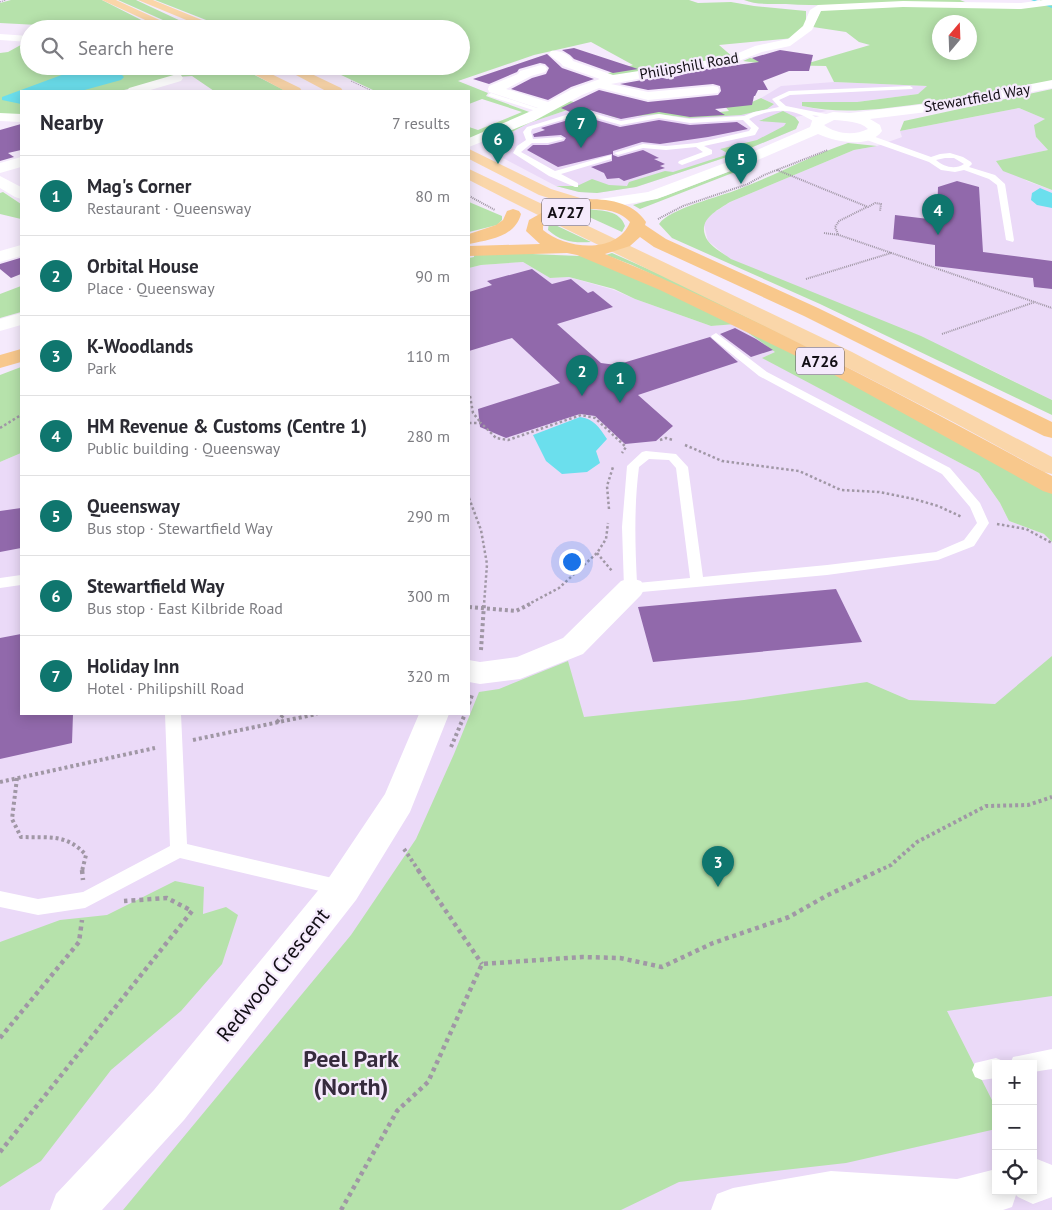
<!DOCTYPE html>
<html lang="en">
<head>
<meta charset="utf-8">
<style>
	body { margin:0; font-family:"PT Sans",sans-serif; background:#f2f2f3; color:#2b2b33 }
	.controls { position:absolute; right:15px; bottom:15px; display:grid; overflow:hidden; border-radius:0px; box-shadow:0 2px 12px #0003 }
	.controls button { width:45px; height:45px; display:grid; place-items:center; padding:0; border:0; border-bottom:1px solid #e1e1e2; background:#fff; color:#2b2b33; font:25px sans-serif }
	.compass { position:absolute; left:932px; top:15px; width:45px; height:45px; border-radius:50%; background:#fff; box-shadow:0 2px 12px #0003; rotate:19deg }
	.you { position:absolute; left:571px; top:561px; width:18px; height:18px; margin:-12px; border:4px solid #fff; border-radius:50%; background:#1a73e8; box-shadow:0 0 0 8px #1a73e833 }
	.badge { display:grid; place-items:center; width:32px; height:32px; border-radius:50%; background:#0f766e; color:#fff; font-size:16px; font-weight:700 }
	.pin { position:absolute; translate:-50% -41px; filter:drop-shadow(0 1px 2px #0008) }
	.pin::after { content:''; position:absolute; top:26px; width:18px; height:15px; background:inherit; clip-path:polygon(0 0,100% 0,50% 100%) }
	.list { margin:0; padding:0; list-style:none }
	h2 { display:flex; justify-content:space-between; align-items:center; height:65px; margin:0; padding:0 20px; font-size:21px }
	h2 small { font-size:16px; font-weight:400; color:#7c7c81 }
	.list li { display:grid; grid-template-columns:32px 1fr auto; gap:15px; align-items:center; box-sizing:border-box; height:80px; padding:0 20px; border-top:1px solid #e1e1e2 }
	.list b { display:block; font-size:19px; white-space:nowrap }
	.list p { margin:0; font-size:16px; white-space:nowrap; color:#7c7c81 }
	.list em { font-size:16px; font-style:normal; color:#7c7c81 }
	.icon { flex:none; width:28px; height:28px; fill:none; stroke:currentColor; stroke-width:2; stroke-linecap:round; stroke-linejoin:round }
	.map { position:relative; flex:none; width:1052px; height:1210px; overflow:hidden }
	.search { position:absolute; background:#fff; box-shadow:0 2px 12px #0003; left:20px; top:20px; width:450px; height:55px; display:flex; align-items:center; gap:12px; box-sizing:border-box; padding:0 18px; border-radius:28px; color:#7c7c81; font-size:19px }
	.panel { position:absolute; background:#fff; box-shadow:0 2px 12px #0003; left:20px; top:90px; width:450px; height:625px; border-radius:0px }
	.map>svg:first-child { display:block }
	.built { fill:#ebdaf8; fill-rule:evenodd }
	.green { fill:#b6e2ab; fill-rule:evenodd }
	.water { fill:#6bdfed }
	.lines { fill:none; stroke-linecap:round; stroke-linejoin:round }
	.stream { fill:#6bdfed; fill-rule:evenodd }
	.building { fill:#9169ab }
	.path-far4 { stroke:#a097a5; stroke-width:1; stroke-dasharray:1 1; stroke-linecap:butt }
	.path-far3 { stroke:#a097a5; stroke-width:2; stroke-dasharray:1 1; stroke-linecap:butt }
	.path-far2 { stroke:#a097a5; stroke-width:2.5; stroke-dasharray:2.5 2.5; stroke-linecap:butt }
	.path-far1 { stroke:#a097a5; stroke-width:4; stroke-dasharray:3 3; stroke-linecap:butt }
	.path { stroke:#a097a5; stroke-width:4.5; stroke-dasharray:4 4; stroke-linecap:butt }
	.service { fill:#fff; fill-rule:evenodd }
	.minor { fill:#fff; fill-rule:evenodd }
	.tertiary { fill:#fff; fill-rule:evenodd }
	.primary { fill:#fad6a9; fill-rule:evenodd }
	.trunk { fill:#f8c88c; fill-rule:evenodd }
	.labels { text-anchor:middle; stroke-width:4.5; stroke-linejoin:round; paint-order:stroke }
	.far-street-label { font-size:15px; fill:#120e15; stroke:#f5eafc }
	.shield { fill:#f5eafc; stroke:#56505a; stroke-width:1 }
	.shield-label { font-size:16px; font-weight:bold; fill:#120e15 }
	.near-street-label { font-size:21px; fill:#120e15; stroke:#f5eafc }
	.near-quarter-label { font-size:24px; font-weight:bold; fill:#362b3d; stroke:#f5eafc }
</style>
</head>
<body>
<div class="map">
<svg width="1052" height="1210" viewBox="0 0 1052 1210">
	<rect width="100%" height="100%" fill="#f5eafc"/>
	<path class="built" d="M834,82l94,4 -10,8 -61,8h-54l-1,4 25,5 -32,6 4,5 -3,7 -60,25 -100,33 -39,6 -18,-1 -23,-6 -70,-37 3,-5 40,-21 50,-17 38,12 41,-4 31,4 85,-14 -13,-6 20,-12z
		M1019,108l26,11 -9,18 12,13 -51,12 30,19 25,9v210l-73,-36 -249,-105 -22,-18 -4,-16 3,-6 6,-6 17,-11 124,-52 23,-4 25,-9 -2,-6z
		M523,262l27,16 19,-1 45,13 21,9 76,27 24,-2 39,26 1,2 -12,6 216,115 21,30 9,18 35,13 8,8v668h-1052v-748l21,-9v261h448v-446l12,-3zM996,1064h37v127h-37z"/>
	<path class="green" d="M11,0h91l57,29h-85l2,-2 -76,-4v-20z
		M118,0h18l62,29h-15z
		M155,0h534l9,3 33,-1 23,4 52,5v13l-12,14 -75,7 15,13 -40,4 -78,14 -10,-2 27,-9 -42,-23 -57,13 -76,26 30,12 -2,3 46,17 -61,25 -2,-1v-10l9,3 44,-18 -40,-13 -13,5v-13h-94l-53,-25h139v-37h-232z
		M744,0h216l10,4c-62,-2 -123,4 -184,0 -13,0 -30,1 -42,-4z
		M1040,0h12v82c-47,8 -93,17 -140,23 -38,5 -72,9 -110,1v-4h55l61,-8 9,-8 -93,-4 -8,-16 -56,-1 -27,-4 7,-3 28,4h34l58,-17 -11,-3 -13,-10 -33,-5 8,-17 64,-4 156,-1zM940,22h30v30h-30z
		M28,41l1,25h208l49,25h-72l-22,-15 -16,1 -56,14h-99v25l-21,-1v-62l8,-1z
		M1052,89v101l-49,-19 -7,-10 52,-11 -12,-13 -2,-12 11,-6 -26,-11 -119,23 4,-10z
		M761,98l13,6 -7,5 -26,6 -52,3 -31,-4 -41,4 -38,-12 -50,17 -40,21 -4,-1 85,-42 45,12 38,-5 48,6 28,-3 -7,-8 30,-1z
		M783,111l12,6 4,5 -3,7 -60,25 -100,33 -39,6 -18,-1 -23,-6h21l15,-7 17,6 18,1 2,-4 36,-11 8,1 56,-18 -9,-5 37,-9 27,-14 2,-3 -27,-2z
		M848,143l29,3 -23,4 -124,52c-14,9 -35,19 -22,39 5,7 16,13 23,18l190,77 131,64v15l-232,-111 -148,-66 -13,-14c11,-16 61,-27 80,-35 37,-14 71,-33 109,-46z
		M749,164l4,1 -113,44 -7,-4 32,-9z
		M3,192l18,12v15l-21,-5v-21z
		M469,202l33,14v4l-5,5 -28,7z
		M588,209c14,2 32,1 37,17l-3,6 -46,-21z
		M549,222l42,20c-17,1 -30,0 -43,-12z
		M505,253l75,3 12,3 29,12 114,53 106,52 211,116v50l-8,-8 -35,-13 -9,-18 -21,-30 -217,-115 13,-6 -39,-28 -25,2 -76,-27 -21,-10 -45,-12 -19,1 -27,-16 -42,3 -12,3v-10l5,-1v-2z
		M612,253l72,32 130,66 -182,-86 -26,-10z
		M21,286v26l-21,6v-24z
		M21,367v86l-21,9v-87z
		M1052,656v340l-105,15 49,97v21l-150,34 -167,19 -58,28h-498l228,-275 65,-96 38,-85 25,-62 20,-3 69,-28 16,56 160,-17 123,-18 42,18 86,4z
		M175,881l29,6 -1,27 23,-7 12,8 -16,49 -41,47 -70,59 -70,91 -41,26v-245l60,-22 47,-5z"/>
	<path class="water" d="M94,72l27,2 3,3 -3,3 -40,11h-60v13l-19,-4v-3l65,-24z
		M1040,188l12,5v15l-15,-3 -6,-5 1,-7z
		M580,417c14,2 19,10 27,22l-11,12 4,12 -13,9 -25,2 -16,-13 -13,-26z"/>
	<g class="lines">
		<path class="stream" d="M1031,0h4l17,6v2z"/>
	</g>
	<path class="building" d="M574,48l64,21 -25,4 -39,-14 -4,-4 -8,-5z
		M780,50l33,5 -4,16h-20l-26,10 5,9h-10l-3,6h-1l-2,9 -37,4 10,6 -35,2 -31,-5 -38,7 -38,-11 -13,4 -9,-4 38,-18 49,12 70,-7 3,-4 -1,-5 -7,-2 -65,6 -28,-6 39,-7 8,2 33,-9 59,-8 -7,-4z
		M547,54l15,14 32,11 -23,8 -23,13 -37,-11 21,-11 14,-4 3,-6 -4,-4 -5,-1 -21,6 -2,3 -28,12 -16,-5z
		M582,116l38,11 39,-7 31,5 47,-3 11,7 -40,8 -48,7 -18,-2 -29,9v4l5,2 25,-7 16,8 -5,1 11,5 -5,2 5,2 -41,13 -5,-3 -12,1 -3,-6 -13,-6 21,-6v-7l-54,13 -31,-17 6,-5h15l16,-4 2,-3 -5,-3 -27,2 -1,-3 12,-4 -4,-2z
		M21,124v26l-13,3 6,4 -14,4v-31z
		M957,181l22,6 4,65 69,9v28l-18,-2 -1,-9 -98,-12v-21l-42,-6 2,-24 42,5 1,-33z
		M20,258l1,16 -10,4 -11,-9v-5z
		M532,269l20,15 19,-5 17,14 5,-2 20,16 -56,17 44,39 15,2 94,-28 28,25 -100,33 35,31 -17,15 -31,3 -30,-28 -15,-2 -74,24 -26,-11 -2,-18 82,-26 -48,-45 -43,13v-59l23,-7 -5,-4z
		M735,328l21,11 17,11 -22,7 -31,-23z
		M21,508v40l-21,4v-41z
		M836,589l26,53 -209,20 -15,-55z
		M21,634v80h52l-1,29 -72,16v-121z"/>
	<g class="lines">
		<path class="path-far4" d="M0,2l6,-2
			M351,81l21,10"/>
		<path class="path-far3" d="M777,170l91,37 7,-4 6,1 -1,7
			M469,196l26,14
			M658,219l25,-13 65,-22 16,-9 64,-25
			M824,233l15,2 213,73
			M838,234l-3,-7 4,-6 28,-14
			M806,279l85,-26
			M942,334l93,-32"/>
		<path class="path-far2" d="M470,396l3,17 8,10
			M469,423h12l15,15 12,2 73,-25 14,3 31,29 -4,6
			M0,428l21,-13
			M660,440l6,-2 7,2
			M685,445l37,16 77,10 42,19 38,2 35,7 24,7 24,11
			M469,498l12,32 6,34 -3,41
			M609,509l-2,-23 6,-19
			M997,524l29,5 26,14
			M597,553l15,18
			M527,605l32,-17 38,-35 9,-14 2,-16"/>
		<path class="path-far1" d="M469,607l47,4 14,-7
			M481,650l3,-46
			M469,704l3,-9
			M277,722l7,-8
			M193,740l124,-26
			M451,747l14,-33
			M17,778l-5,41 9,18c27,1 45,-4 65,18l-4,16
			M0,782l155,-34
			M404,849l15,22
			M878,871l13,-6 26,-23 69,-36 42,-1 24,-8"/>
		<path class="path" d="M82,870l1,10
			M418,870l64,94
			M0,1038l79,-96 3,-22
			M0,1152l192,-241 -25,-13 -43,3
			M341,1210l56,-99 31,-29 54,-118 100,-7 38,1 42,9 51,-24 76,-26 37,-21 54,-26"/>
		<path class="service" d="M910,86l3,2 -1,1 -122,6 -11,5 7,6 50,10 -3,2 -21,-3 8,5v2l-2,1c-8,-3 -14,-8 -22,-10 -14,-5 -33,-1 -47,6l10,9 -4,7 -51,11 8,4v4l-30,11 -4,-2 1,-2 24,-9 -7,-5 -30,3 -23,-2 -25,7 -4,-2 29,-9 23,2 31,-3 52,-12 2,-3 -8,-8 -53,3 -31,-5 -38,7 -39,-11 -50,15 -1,3 2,7 27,-2 4,2 -16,4h-16l-11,9 34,19 56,-16v4l-50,15 17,9v4h-3l-26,-11 -36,-23 4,-7 9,-6 -3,-8 4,-5 55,-17 39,11 38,-7 31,5 54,-3 10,-4 25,-5 -7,-8 17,-8z
			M491,93l52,17 1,1 -5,1 -50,-16 -1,-1z
			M861,134h6l64,23 9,-3 10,-1 13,4 8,5 1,2 -3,3 26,8 10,9 9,56 -1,2 -7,-2 -9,-55 -8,-6 -25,-9 -9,2 -14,-2 -12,-8 -68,-24zM945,158h9l10,6c-9,6 -20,3 -28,-4z
			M716,333l51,39 183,96 30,35 9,20 -15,23 -36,14 -111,15 -196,18 -5,-2 -2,-3 -2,-61 5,-61 15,-14 4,-1 30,3 12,13 15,110 124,-12 109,-13 28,-12 13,-17 -7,-16 -28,-33 -183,-98 -47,-38 -1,-2zM649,459l20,1 7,8 14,110 -53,5c-2,-39 -3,-77 2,-116z
			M21,575v10l-21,3v-10z
			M165,714h16l6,130 154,36 6,2 3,6 -3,6 -6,2 -161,-38 -95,50 -47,7 -38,-8v-16l38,8 45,-7 87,-46z
			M1052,1049v20l-19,3v-8h-23l3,-7z
			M996,1058l7,3 1,3h-8v14l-14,2 -7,-3 -3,-7 3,-7z"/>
		<path class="minor" d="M1043,0h9v5l-31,4 -118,-2 -82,4 -9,19 -22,16 -28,6 -31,12 -41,5 -79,15 37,8 65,-6 5,1 1,3 -1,3 -70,7 -49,-12 -17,7 -48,26 -65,26v-9l69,-30 -49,-16 -1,-3 1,-3 29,-12 2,-3 21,-6 4,1 2,3 -2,3 -14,4 -25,13 42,13 24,-13 28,-10 -37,-13c-4,-6 -10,-7 -14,-12l2,-3c7,-1 19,3 22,10l40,14 116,-18 26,-11 33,-7 15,-13 7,-16 8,-5 85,-4 118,2z
			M0,34l29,2v6l-29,-2z
			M177,74l4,1 2,3 -2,3 -34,10h-20l2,-3z
			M0,113l21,1v8l-21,-1z
			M21,157v10l-21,6v-10z
			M0,176l21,11v12l-6,-2 -15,-9z
			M21,245v11l-21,6v-11z
			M21,313v12l-21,6v-12z
			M631,578l10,3 4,7 -4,7 -58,59 -63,25 -40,5 -11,-2v-22l11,2 37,-5 46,-19 58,-57z
			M419,714h30l-39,98 -54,88 -172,220 -82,90h-52l6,-16 98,-104 176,-214 55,-82z
			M1037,1159l15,6v32l-19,7 -15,-7 -2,-2 -4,12 -9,3h-292l6,-16 16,-6 98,-17 126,8 39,-10v22h37v-31z"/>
		<path class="tertiary" d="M1052,80v8l-117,23 -65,8 10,6 2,6c-13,18 -47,11 -64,3l-67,29 -94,36 -57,10 -6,-2 -2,-3 2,-3 6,-2 48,-7 93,-35 69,-30 3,-9 20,-6 17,1 85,-10zM834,120c11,1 26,1 34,9 -14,7 -32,5 -44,-4z"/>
		<path class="primary" d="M102,0h14l50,23 -2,2h-8z
			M138,0h15l71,29h-16z
			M239,66h16l45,22 2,3h-17z
			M279,66h16l46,22 2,3h-17z
			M469,149l82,40 39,12 2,3 -2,3 -6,2 -45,-14 -70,-36z
			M469,169l383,183 200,105v17l-8,-2c-176,-100 -358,-182 -538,-273l-37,-19z"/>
		<path class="trunk" d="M584,199c23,0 48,2 62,23l-1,3 21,14 152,69 234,114v16l-8,-2 -240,-120 -150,-69 -14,-10 -10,9 -25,8c155,64 300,143 447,222v18l-9,-3 -216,-120 -167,-81 -83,-35 -10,-2 -98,3v-10l71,-2 -14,-13 3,-11 23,-13zM584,209c17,0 34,0 46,13 -13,33 -65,27 -87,8v-4l21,-12z
			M513,209l6,2 2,3c-6,23 -32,26 -52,30v-10l27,-9 7,-5 4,-9z
			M21,349v13l-21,6v-13z"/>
	</g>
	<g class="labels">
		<g class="far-street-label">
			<text transform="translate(689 66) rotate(-10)" y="5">Philipshill Road</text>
			<text transform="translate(977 98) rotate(-10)" y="5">Stewartfield Way</text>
		</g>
		<g class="shield">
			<rect x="542" y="198.5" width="48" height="27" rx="4"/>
			<rect x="796" y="347.5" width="48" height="27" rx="4"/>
		</g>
		<g class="shield-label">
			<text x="566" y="218">A727</text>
			<text x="820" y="367">A726</text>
		</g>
		<g class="near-street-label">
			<text transform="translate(273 975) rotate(-51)" y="7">Redwood Crescent</text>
		</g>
		<g class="near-quarter-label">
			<text x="351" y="1067">Peel Park<tspan x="351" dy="28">(North)</tspan></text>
		</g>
	</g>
</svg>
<div class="controls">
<button>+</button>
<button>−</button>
<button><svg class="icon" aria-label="locate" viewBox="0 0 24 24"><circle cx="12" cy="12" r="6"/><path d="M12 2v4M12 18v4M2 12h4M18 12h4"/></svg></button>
</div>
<svg class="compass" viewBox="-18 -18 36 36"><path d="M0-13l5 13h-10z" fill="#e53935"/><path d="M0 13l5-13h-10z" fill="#7c7c81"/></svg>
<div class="you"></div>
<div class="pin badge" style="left:620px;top:403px">1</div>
<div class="pin badge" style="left:582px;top:396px">2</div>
<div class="pin badge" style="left:718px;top:887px">3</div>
<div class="pin badge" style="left:938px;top:235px">4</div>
<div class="pin badge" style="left:741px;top:184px">5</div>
<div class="pin badge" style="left:498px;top:164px">6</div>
<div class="pin badge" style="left:581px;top:148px">7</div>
<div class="search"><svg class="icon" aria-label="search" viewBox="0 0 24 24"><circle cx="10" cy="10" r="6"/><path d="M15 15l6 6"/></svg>Search here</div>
<section class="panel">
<h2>Nearby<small>7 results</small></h2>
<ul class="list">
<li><span class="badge">1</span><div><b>Mag's Corner</b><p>Restaurant · Queensway</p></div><em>80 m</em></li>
<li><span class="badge">2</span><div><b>Orbital House</b><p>Place · Queensway</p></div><em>90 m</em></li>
<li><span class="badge">3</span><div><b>K-Woodlands</b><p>Park</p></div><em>110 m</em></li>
<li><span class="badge">4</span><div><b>HM Revenue &amp; Customs (Centre 1)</b><p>Public building · Queensway</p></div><em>280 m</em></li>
<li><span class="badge">5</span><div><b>Queensway</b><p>Bus stop · Stewartfield Way</p></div><em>290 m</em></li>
<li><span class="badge">6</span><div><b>Stewartfield Way</b><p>Bus stop · East Kilbride Road</p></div><em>300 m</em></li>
<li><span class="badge">7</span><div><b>Holiday Inn</b><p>Hotel · Philipshill Road</p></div><em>320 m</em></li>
</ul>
</section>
</div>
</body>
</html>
